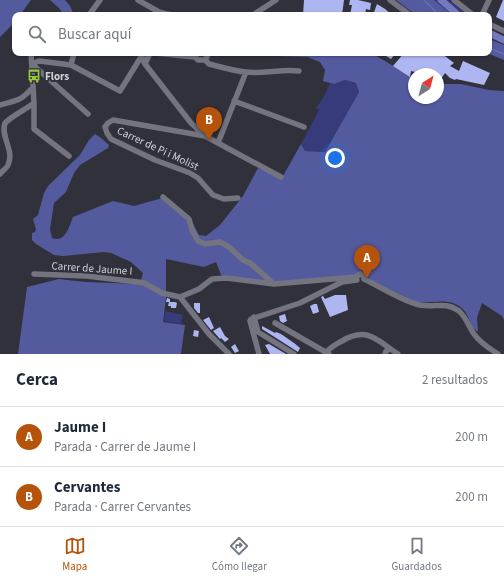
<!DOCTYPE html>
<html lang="es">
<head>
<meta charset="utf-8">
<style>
	body { margin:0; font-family:"Source Sans 3",sans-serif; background:#f6f6f7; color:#1f2937 }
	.compass { position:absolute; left:408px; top:68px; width:36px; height:36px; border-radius:50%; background:#fff; box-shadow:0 1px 3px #0004; rotate:36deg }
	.you { position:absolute; left:335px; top:158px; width:14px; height:14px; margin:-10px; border:3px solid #fff; border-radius:50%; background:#1a73e8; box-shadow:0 0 0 6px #1a73e833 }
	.badge { display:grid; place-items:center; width:26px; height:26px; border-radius:50%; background:#b45309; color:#fff; font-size:13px; font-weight:700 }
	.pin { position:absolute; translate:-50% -33px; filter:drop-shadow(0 1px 2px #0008) }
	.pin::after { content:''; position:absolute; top:21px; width:14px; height:12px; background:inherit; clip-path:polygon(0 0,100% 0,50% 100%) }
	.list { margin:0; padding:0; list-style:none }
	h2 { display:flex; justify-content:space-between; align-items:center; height:52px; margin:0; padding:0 16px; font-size:17px }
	h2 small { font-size:13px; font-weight:400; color:#747a83 }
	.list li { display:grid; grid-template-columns:26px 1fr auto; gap:12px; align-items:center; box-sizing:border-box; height:60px; padding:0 16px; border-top:1px solid #e0e1e3 }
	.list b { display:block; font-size:15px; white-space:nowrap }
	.list p { margin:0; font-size:13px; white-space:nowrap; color:#747a83 }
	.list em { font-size:13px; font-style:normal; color:#747a83 }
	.icon { flex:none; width:22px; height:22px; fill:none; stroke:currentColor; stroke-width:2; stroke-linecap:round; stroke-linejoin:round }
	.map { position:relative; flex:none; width:504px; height:354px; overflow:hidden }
	.search { position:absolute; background:#fff; box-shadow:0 1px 3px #0004; left:12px; right:12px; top:12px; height:44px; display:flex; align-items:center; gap:10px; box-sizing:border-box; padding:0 14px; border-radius:8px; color:#747a83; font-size:15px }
	.sheet { height:172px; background:#fff }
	nav { display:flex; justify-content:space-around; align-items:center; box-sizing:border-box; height:56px; border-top:1px solid #e0e1e3; background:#fff; font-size:11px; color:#747a83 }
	nav a { display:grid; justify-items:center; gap:2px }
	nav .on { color:#b45309 }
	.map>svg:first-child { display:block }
	.green { fill:#373a7b }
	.forest { fill:#545a9e }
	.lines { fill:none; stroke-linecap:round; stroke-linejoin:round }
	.stream { stroke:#666db3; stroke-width:1.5 }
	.building { fill:#aeb6f2 }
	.minor { stroke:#737480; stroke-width:5.5 }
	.major { stroke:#7579c0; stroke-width:7 }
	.labels { text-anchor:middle; stroke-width:4; stroke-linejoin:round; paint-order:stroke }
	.poi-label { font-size:11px; font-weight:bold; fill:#d0d1d7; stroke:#30313b; text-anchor:start }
	.street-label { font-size:11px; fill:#d0d1d7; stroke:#30313b }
</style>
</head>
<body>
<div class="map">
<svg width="504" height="354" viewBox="0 0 504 354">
	<rect width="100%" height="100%" fill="#30313b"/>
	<path class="green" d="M434,0h15l19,15h-16z
		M345,80l11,3 3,9 -34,60 -20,-1 -4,-7 18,-34 -3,-2 7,-10 7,-15 4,1z
		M165,311l18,4 -2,9 -17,-3z"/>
	<path class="forest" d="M0,0h31l-11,15h-5v7l-15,15z
		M50,0h15l5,6 4,9h-10l-5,-7z
		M396,0h38l18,15h-36z
		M489,39l15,6v15l-17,-7h2z
		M274,53h97l43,25v20h24v-14h23l28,6 15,1v229l-2,-4 -20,-13 -5,15 1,14c-7,-4 -8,-13 -12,-19 -12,-18 -33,-9 -51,-11l-44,-22 -5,-5 -90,7 -54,-5 -6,-15 -12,5 -38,-8v39l-3,24 22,3 -4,29h-163l9,-67 32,-8 26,3 55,2 3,-11 -12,-11 -20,-9 -7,-1 -41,4 -9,-1 -18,-11 -4,-4v-7l3,-1 1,-3 -3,-10 5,-4 6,-22 4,-7 32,-31 9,-15 6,-6 6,4 8,7 -1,3 -28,17 -6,8 -8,19 -12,11 -4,26 2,9c14,5 17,-12 21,-21l40,-16 21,5 32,-9 24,21 9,17 7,1 14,-11 23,-29 15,-28 25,8 18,-32 4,7 20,1 34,-60 -3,-9 -11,-3 -11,4 -11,-3 2,-11 -5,-8 -13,-5 -33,-1z"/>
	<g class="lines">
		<path class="stream" d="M424,0l15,15
			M489,48l15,6"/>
	</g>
	<path class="building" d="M304,0h40l-2,15h-39z
		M350,0h8l13,3 -1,7 -4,-1 -1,6h-15l2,-10h-3z
		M503,0h1v21l-8,-4z
		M377,4l8,5 7,6h-19z
		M283,12l11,1 -1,2h-11z
		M381,53h15l-5,6z
		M404,53h37l13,10 -4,3 9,5 4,-10 27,12 -6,12 -28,-6 -1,1 -5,-2 -5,-5 -4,6 -3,-1v-4h-15l-12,-3 -1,6 -17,-11z
		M335,295h11l2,15 -18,7 -9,-20 2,-1 2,3z
		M167,298l3,1v3h5l2,1 -1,5h-5v-2h-3l1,-4h-3z
		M194,303h6v10h-2l-4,-5z
		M314,304h3l2,8 -6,2 -3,-8z
		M285,314l2,7 -4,2 -3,-2 -1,-5z
		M209,317l5,11 -3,2 -8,-10z
		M262,326l13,7 1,-1 5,2 13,9 6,5 -2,4 -36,-23z
		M220,327l5,9 4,3 -4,3 -4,-4 -1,1 -7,-8z
		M194,330l5,1 -1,6 -5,-1z
		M235,344l4,7 -4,2 -4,-6z
		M269,344l17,10h-16l-5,-9z"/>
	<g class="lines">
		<path class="minor" d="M138,0l21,12 12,3
			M390,0l20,15
			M454,0l19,15
			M89,15l11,-15
			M253,15l23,-15
			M482,15l7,-15
			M489,24l15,7
			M31,53l3,50v26l35,27
			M140,53l5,11 46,59 14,13 76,41
			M155,53l40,4
			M196,53l-1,4 3,3h7l4,4c12,3 25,7 37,8 18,2 35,-3 53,-1
			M205,60l2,-3 -2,-4
			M32,64l7,-3 32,4 49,26 21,-34
			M32,64l56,50
			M145,64l5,-11
			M71,65l3,-12
			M234,101l70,26
			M0,105c18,-5 21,-4 33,-18
			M205,136l-92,-16 -5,3 -3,4 2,6 4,6 44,21 35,13 8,5 15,17 11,4 14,-1
			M218,143l28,-71
			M0,174c2,-3 7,-6 8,-9 7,-15 -8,-28 -3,-42 7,-7 21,-14 29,-20
			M163,197l26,22 3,11 6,11 7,3 15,-2 9,5 14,13 7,3 24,21
			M34,274l52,2 52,6 6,1 18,10 18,4 19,-8 13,-10 14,-1 48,6 82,-7 4,-3 3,1 1,4
			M364,279c15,7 42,24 56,26 15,3 25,-4 39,6 7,6 10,16 15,23 6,9 15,14 24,20
			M180,297l29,37 20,20
			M254,317l4,15 36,22
			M275,323l54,31
			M259,354l-9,-33 1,-2 49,-16 42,-21 15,-2
			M325,354c5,-7 10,-9 17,-13 25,-15 35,-1 56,13
			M385,354l1,-3 4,-2"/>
		<path class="major" d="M441,0l17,15
			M489,33l15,7"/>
	</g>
	<defs>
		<g id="bus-bare" transform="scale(1.08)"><path d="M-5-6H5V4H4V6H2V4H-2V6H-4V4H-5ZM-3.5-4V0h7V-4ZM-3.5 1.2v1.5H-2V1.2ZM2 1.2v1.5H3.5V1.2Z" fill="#96cc3a" stroke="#30313b" stroke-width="2.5" paint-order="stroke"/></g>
	</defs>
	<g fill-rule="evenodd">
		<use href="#bus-bare" x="34" y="76"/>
	</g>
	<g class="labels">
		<g class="poi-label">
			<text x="45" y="80">Flors</text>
		</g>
		<g class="street-label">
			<text transform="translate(158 148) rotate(25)" y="4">Carrer de Pi i Molist</text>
			<text transform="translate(92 268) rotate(4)" y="4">Carrer de Jaume I</text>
		</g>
	</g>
</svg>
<svg class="compass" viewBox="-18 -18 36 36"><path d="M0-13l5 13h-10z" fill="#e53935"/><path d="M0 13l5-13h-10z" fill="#747a83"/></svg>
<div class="you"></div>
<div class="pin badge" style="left:367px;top:278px">A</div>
<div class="pin badge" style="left:209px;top:140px">B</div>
<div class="search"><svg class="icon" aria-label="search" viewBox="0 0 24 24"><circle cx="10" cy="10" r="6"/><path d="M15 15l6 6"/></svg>Buscar aquí</div>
</div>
<section class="sheet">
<h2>Cerca<small>2 resultados</small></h2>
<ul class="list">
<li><span class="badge">A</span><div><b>Jaume I</b><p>Parada · Carrer de Jaume I</p></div><em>200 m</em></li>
<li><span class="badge">B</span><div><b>Cervantes</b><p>Parada · Carrer Cervantes</p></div><em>200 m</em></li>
</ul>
</section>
<nav>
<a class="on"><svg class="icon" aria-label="map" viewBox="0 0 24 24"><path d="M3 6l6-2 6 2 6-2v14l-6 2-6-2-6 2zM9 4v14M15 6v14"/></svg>Mapa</a>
<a><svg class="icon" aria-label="directions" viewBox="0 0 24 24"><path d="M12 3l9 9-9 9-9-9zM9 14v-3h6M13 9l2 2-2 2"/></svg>Cómo llegar</a>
<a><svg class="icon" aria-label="saved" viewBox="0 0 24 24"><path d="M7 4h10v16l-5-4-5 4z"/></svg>Guardados</a>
</nav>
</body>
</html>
